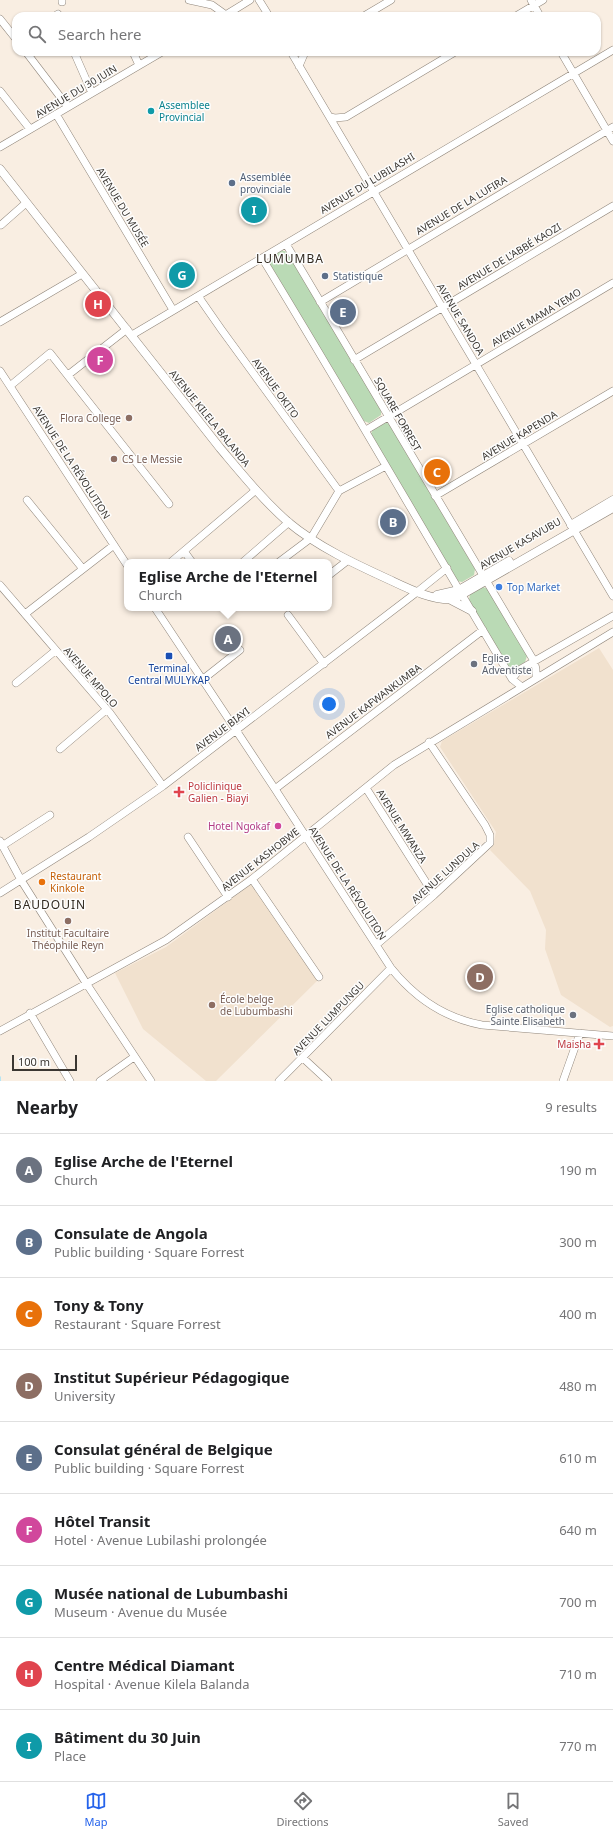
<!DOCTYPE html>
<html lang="en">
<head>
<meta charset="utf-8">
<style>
	body { margin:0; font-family:"Noto Sans",sans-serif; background:#f6f6f6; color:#202124 }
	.scale { position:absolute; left:12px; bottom:10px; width:65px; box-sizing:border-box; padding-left:4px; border:2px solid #3b3732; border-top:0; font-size:11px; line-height:14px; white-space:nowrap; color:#3b3732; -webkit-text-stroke:3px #fdfdfd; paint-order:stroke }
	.you { position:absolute; left:329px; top:704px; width:14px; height:14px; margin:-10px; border:3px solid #fff; border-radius:50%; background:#1a73e8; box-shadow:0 0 0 6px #1a73e833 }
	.badge { display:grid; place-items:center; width:26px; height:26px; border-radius:50%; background:#2563eb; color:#fff; font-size:13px; font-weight:700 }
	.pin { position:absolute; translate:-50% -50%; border:2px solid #fff; box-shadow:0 1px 4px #0006 }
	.popup { position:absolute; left:124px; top:559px; width:208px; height:52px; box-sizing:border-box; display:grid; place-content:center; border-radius:8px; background:#fff; filter:drop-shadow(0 1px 3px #0005); font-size:13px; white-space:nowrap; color:#757577 }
	.popup b { font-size:15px; color:#202124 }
	.popup::after { content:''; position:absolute; left:50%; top:100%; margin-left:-8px; border:8px solid transparent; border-top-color:#fff }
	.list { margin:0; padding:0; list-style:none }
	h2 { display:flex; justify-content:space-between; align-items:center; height:52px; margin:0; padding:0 16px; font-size:17px }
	h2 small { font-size:13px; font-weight:400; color:#757577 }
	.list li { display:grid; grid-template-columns:26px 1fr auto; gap:12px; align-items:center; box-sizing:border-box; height:72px; padding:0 16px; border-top:1px solid #e0e0e0 }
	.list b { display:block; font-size:15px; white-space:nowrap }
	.list p { margin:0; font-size:13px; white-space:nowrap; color:#757577 }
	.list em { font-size:13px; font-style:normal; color:#757577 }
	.icon { flex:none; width:22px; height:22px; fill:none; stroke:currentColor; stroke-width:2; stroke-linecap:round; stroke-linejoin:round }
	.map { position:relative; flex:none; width:613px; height:1081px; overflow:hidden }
	.search { position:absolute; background:#fff; box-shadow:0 1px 3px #0004; left:12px; right:12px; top:12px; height:44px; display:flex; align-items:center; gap:10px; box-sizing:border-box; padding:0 14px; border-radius:12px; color:#757577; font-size:15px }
	.sheet { height:700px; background:#fff }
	nav { display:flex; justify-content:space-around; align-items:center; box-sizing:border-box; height:56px; border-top:1px solid #e0e0e0; background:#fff; font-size:11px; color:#757577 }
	nav a { display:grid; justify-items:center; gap:2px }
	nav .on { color:#2563eb }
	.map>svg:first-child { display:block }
	.built { fill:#f1e1ce }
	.green { fill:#badab5 }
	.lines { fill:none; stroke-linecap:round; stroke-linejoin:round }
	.stream { stroke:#a0e2f8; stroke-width:1.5 }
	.minor-casing { stroke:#90867b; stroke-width:8 }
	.major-casing { stroke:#90867b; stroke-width:9 }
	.minor { stroke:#fff; stroke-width:7 }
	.major { stroke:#fff; stroke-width:8 }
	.culture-dot { fill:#0f9aa8; stroke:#fdfdfd; stroke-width:1.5 }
	.service-dot { fill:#5c6f8a; stroke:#fdfdfd; stroke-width:1.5 }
	.education-dot { fill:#8d6e63; stroke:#fdfdfd; stroke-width:1.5 }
	.shop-dot { fill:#3f7fe0; stroke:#fdfdfd; stroke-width:1.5 }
	.transit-dot { fill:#1a4fb4; stroke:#fdfdfd; stroke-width:1.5 }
	.worship-dot { fill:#6b7280; stroke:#fdfdfd; stroke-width:1.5 }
	.health-dot { fill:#e0444e; stroke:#fdfdfd; stroke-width:1.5 }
	.hotel-dot { fill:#d1479c; stroke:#fdfdfd; stroke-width:1.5 }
	.food-dot { fill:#e8710a; stroke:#fdfdfd; stroke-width:1.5 }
	.labels { text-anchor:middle; stroke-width:3; stroke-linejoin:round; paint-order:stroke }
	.street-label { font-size:10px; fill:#3b3732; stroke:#fdfdfd }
	.culture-label { font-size:10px; fill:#0d838f; stroke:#fdfdfd; text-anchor:start }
	.service-label { font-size:10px; fill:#4e5e75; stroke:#fdfdfd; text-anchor:start }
	.education-label { font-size:10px; fill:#785e54; stroke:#fdfdfd; text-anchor:start }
	.shop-label { font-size:10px; fill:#366cbe; stroke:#fdfdfd; text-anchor:start }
	.worship-label { font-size:10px; fill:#5b616d; stroke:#fdfdfd; text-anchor:start }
	.transit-label { font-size:10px; fill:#164399; stroke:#fdfdfd }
	.health-label { font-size:10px; fill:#be3a42; stroke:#fdfdfd; text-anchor:start }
	.hotel-label { font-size:10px; fill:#b23c85; stroke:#fdfdfd; text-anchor:end }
	.food-label { font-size:10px; fill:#c56008; stroke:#fdfdfd; text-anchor:start }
	.quarter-label { font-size:12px; letter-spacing:1px; fill:#31291f; stroke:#fdfdfd }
</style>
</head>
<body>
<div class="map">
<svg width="613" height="1081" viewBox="0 0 613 1081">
	<rect width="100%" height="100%" fill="#f9eee2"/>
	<path class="built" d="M599,648l14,22v356l-3,1 -49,-32 -16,-46 1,-19 -16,-39 -40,-41 3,-4 3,-14 -56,-85 2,-6z
		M250,885l3,1 65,94 -102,101h-10l-63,-52 -28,-56 51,-26z"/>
	<path class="green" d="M281,250l6,2 94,157v6l-12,8 -5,-2 -95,-158 1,-6z
		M385,422l4,2 86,145 -1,6 -12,7 -5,-1 -86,-147 2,-5z
		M483,587l5,2 39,67 -2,6 -12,7 -5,-2 -39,-67 1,-6z"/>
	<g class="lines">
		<path class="stream" d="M0,1077v4"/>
		<g class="minor-casing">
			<path id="minor" d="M62,0v2
				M189,0l23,5 14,10
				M259,0l10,16
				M531,0l9,16
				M55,16l3,-2 1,2
				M224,16l26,-16
				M364,16l27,-16
				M516,16l27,-16
				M0,19l16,20
				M26,52l42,55
				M74,52l18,41
				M133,52l6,13
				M291,52l322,544
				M561,52l52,89
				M299,66l6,-14
				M0,91l30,38
				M56,114l117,196
				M330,117l5,1 11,-1 109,-65
				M0,147l162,-95
				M1,225l25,-22
				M286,244l248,417 2,8v9
				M262,258c85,139 166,281 250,421l10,8
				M198,296l23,33 118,162
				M320,302l293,-175
				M0,322l82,-48
				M132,335l481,-285
				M354,360l259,-154
				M0,371l127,194
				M68,375l59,-46
				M10,386l40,-33 119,151
				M366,430l247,-147
				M435,496l178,-105
				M27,500l56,69
				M184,551l8,11
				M171,562l85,-72
				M243,562l46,-40
				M279,562l32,-24 28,-47 47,-25
				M329,575l18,-14
				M0,585l110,128 53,73
				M155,608l120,181 116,179c24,30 53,50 91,57l131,11
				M25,614l89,-69
				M288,615l36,49
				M512,679l7,-9 94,-54
				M202,680l38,-30
				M16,683l39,-32
				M60,749l46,-39
				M366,788l68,107
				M275,789l208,-159
				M188,837l40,60
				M0,841l21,39 65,103 65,98
				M2,846l48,-31
				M252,879l67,98
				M0,893l89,-56 74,-51 254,-194 30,-24
				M376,945l58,-50 56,-52v-8l-5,-10 -56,-83
				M30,1013l40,68
				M0,1031l166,-91 86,-61 142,-114 219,-133
				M303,1058l25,23
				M100,1081l34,-24
				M279,1081l112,-113
				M563,1081l17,-48"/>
		</g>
		<g class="major-casing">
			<path id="major" d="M0,169l220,279c22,26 43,52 68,74 30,25 67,42 102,58 19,9 43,21 64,19l159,-91
				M571,525l42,-25
				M437,595l22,-5 50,-29
				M449,599l23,12"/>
		</g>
		<use href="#minor" class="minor"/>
		<use href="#major" class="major"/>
	</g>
	<circle class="culture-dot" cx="151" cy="111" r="4"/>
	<g class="service-dot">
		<circle cx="232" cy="183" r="4"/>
		<circle cx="325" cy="276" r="4"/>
	</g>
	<g class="education-dot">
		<circle cx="129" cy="418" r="4"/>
		<circle cx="114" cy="459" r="4"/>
		<circle cx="68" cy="921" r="4"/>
		<circle cx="212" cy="1005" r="4"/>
	</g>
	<circle class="shop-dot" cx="499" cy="587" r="4"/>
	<rect class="transit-dot" x="165" y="652" width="8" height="8" rx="2"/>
	<g class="worship-dot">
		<circle cx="474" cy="664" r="4"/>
		<circle cx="573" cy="1015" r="4"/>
	</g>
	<g class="health-dot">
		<path d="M177 786h4v4h4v4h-4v4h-4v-4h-4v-4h4z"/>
		<path d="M597 1038h4v4h4v4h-4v4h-4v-4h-4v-4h4z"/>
	</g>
	<circle class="hotel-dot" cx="278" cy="826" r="4"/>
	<circle class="food-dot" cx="42" cy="882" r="4"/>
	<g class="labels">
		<g class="street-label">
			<text transform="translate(76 91) rotate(-31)" y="4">AVENUE DU 30 JUIN</text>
			<text transform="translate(367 183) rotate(-31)" y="4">AVENUE DU LUBILASHI</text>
			<text transform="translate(461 205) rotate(-31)" y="4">AVENUE DE LA LUFIRA</text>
			<text transform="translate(123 207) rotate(59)" y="4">AVENUE DU MUSÉE</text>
			<text transform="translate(509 256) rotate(-31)" y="4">AVENUE DE L'ABBÉ KAOZI</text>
			<text transform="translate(536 317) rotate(-31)" y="4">AVENUE MAMA YEMO</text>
			<text transform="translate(461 319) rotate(59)" y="4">AVENUE SANDOA</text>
			<text transform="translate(276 388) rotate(54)" y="4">AVENUE OKITO</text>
			<text transform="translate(398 414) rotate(60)" y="4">SQUARE FORREST</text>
			<text transform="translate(210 418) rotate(51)" y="4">AVENUE KILELA BALANDA</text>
			<text transform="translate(519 435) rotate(-31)" y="4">AVENUE KAPENDA</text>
			<text transform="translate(72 462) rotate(57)" y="4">AVENUE DE LA RÉVOLUTION</text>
			<text transform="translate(520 543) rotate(-30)" y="4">AVENUE KASAVUBU</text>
			<text transform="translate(91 677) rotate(49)" y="4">AVENUE MPOLO</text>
			<text transform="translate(373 701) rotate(-37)" y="4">AVENUE KAFWANKUMBA</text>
			<text transform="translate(222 729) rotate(-37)" y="4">AVENUE BIAYI</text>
			<text transform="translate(402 826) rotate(58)" y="4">AVENUE MWANZA</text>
			<text transform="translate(260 859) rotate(-38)" y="4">AVENUE KASHOBWE</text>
			<text transform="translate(445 872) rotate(-42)" y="4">AVENUE LUNDULA</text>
			<text transform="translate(348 883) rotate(57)" y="4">AVENUE DE LA RÉVOLUTION</text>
			<text transform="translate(328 1018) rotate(-46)" y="4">AVENUE LUMPUNGU</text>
		</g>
		<g class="culture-label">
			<text x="159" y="109">Assemblee<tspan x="159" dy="12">Provincial</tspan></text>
		</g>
		<g class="service-label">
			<text x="240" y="181">Assemblée<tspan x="240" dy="12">provinciale</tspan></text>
			<text x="333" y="280">Statistique</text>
		</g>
		<g class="education-label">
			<text x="121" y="422" text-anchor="end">Flora College</text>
			<text x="122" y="463">CS Le Messie</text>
			<text x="68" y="937" text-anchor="middle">Institut Facultaire<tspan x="68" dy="12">Théophile Reyn</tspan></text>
			<text x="220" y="1003">École belge<tspan x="220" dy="12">de Lubumbashi</tspan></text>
		</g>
		<g class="shop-label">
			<text x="507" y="591">Top Market</text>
		</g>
		<g class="worship-label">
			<text x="482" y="662">Eglise<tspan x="482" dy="12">Adventiste</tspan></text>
			<text x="565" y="1013" text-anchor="end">Eglise catholique<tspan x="565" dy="12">Sainte Elisabeth</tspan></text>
		</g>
		<g class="transit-label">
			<text x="169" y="672">Terminal<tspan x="169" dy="12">Central MULYKAP</tspan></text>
		</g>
		<g class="health-label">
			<text x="188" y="790">Policlinique<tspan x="188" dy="12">Galien - Biayi</tspan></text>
			<text x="591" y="1048" text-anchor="end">Maisha</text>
		</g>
		<g class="hotel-label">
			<text x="270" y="830">Hotel Ngokaf</text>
		</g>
		<g class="food-label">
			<text x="50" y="880">Restaurant<tspan x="50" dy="12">Kinkole</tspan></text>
		</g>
		<g class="quarter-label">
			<text x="290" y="263">LUMUMBA</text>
			<text x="50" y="909">BAUDOUIN</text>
		</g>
	</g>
</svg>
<div class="scale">100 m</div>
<div class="you"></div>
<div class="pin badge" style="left:228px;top:639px;background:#6b7280">A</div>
<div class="popup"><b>Eglise Arche de l'Eternel</b>Church</div>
<div class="pin badge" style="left:393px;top:522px;background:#5c6f8a">B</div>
<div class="pin badge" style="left:437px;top:472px;background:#e8710a">C</div>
<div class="pin badge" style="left:480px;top:977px;background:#8d6e63">D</div>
<div class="pin badge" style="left:343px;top:312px;background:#5c6f8a">E</div>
<div class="pin badge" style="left:100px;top:360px;background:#d1479c">F</div>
<div class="pin badge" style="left:182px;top:275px;background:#0f9aa8">G</div>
<div class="pin badge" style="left:98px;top:304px;background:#e0444e">H</div>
<div class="pin badge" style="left:254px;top:210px;background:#0f9aa8">I</div>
<div class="search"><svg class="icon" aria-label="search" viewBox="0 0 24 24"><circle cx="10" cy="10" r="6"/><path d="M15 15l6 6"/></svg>Search here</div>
</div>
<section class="sheet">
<h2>Nearby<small>9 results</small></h2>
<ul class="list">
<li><span class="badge" style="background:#6b7280">A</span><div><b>Eglise Arche de l'Eternel</b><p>Church</p></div><em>190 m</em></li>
<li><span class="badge" style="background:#5c6f8a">B</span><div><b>Consulate de Angola</b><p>Public building · Square Forrest</p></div><em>300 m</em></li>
<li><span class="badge" style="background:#e8710a">C</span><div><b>Tony &amp; Tony</b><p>Restaurant · Square Forrest</p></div><em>400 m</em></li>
<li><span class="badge" style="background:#8d6e63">D</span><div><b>Institut Supérieur Pédagogique</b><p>University</p></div><em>480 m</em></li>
<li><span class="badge" style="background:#5c6f8a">E</span><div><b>Consulat général de Belgique</b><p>Public building · Square Forrest</p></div><em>610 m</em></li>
<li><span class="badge" style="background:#d1479c">F</span><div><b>Hôtel Transit</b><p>Hotel · Avenue Lubilashi prolongée</p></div><em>640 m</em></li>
<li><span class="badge" style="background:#0f9aa8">G</span><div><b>Musée national de Lubumbashi</b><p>Museum · Avenue du Musée</p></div><em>700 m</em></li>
<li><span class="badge" style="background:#e0444e">H</span><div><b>Centre Médical Diamant</b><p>Hospital · Avenue Kilela Balanda</p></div><em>710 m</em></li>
<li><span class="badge" style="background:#0f9aa8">I</span><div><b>Bâtiment du 30 Juin</b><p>Place</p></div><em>770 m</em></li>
</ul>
</section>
<nav>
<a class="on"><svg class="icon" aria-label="map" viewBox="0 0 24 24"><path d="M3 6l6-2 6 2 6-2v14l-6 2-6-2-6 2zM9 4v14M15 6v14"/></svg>Map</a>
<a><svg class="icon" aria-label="directions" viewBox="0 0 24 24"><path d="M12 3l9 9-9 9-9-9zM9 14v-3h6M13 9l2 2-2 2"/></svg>Directions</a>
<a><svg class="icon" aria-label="saved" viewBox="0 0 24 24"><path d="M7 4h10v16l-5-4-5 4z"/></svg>Saved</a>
</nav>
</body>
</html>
